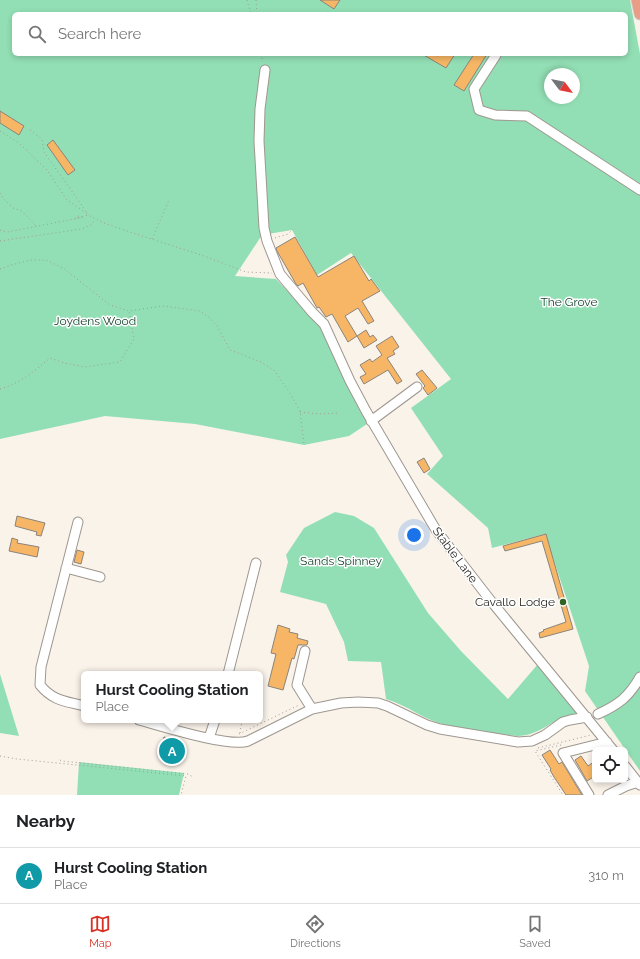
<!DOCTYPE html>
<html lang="en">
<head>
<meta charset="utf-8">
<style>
	body { margin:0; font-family:Raleway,sans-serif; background:#f6f6f6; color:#202124 }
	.controls { position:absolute; right:12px; bottom:12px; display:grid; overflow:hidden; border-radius:6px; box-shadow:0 2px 6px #0003 }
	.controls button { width:36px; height:36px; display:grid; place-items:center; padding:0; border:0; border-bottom:1px solid #e0e0e0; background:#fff; color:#202124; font:20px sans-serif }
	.compass { position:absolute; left:544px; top:68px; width:36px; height:36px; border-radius:50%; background:#fff; box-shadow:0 2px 6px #0003; rotate:122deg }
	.you { position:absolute; left:414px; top:535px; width:14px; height:14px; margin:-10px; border:3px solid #fff; border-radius:50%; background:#1a73e8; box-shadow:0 0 0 6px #1a73e833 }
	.badge { display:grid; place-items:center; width:26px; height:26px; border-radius:50%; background:#d93025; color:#fff; font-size:13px; font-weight:700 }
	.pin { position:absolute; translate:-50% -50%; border:2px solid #fff; box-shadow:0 1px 4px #0006 }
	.popup { position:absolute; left:81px; top:671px; width:182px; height:52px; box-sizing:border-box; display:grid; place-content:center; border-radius:6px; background:#fff; filter:drop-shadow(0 1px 3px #0005); font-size:13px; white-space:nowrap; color:#757577 }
	.popup b { font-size:15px; color:#202124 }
	.popup::after { content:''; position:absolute; left:50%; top:100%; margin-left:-8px; border:8px solid transparent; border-top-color:#fff }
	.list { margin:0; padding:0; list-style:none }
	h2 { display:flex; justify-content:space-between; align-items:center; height:52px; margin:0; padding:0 16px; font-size:17px }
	h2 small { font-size:13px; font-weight:400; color:#757577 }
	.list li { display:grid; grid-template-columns:26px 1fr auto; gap:12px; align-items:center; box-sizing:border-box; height:56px; padding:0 16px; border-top:1px solid #e0e0e0 }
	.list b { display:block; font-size:15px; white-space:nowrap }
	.list p { margin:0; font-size:13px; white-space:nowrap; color:#757577 }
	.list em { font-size:13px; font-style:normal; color:#757577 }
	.icon { flex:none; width:22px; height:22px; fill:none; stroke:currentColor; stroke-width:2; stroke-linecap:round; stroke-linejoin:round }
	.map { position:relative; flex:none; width:640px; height:795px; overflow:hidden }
	.search { position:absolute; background:#fff; box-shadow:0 2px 6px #0003; left:12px; right:12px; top:12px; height:44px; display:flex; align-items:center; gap:10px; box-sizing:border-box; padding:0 14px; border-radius:6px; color:#757577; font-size:15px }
	.sheet { height:108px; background:#fff }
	nav { display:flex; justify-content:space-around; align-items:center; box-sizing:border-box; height:56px; border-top:1px solid #e0e0e0; background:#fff; font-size:11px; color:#757577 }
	nav a { display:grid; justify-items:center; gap:2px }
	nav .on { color:#d93025 }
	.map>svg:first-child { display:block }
	.green { fill:#93dfb5; fill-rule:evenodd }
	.building { fill:#f6b665; stroke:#8b847c }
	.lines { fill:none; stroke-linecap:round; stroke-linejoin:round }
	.minor-casing { stroke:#9e978f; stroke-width:11 }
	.major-casing { stroke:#d3d2d1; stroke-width:13 }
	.path { stroke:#a09b94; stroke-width:1; stroke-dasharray:1 3; stroke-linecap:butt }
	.minor { stroke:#fff; stroke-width:9 }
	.major { stroke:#e99d86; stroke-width:11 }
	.poi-dot { fill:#336324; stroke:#fff; stroke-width:1.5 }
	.labels { text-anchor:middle; stroke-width:3; stroke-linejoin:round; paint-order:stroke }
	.park-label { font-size:12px; fill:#16422d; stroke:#fff }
	.street-label { font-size:12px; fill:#211e1b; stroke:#fff }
	.poi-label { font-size:12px; fill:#211e1b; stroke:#fff; text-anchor:end }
</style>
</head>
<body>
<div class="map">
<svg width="640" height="795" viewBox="0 0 640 795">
	<rect width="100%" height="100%" fill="#faf3ea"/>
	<path class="green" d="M0,0h630l10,54v717l-55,-80 4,-25 -44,-132 -53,14 -4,-20 -61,-54 16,-18 -32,-48 40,-29 -100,-126 -34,22 -25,-45 -30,5 -27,41 41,3 43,45 51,98 -21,14 -45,9 -109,-21 -90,-8 -105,23zM14,14h612v40h-612zM550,74h24v24h-24z
		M335,512l19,4 20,12 54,85 33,38 47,48 30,-35 42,49c-4,1 -9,1 -13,3 -20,7 -27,19 -50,20 -24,-3 -48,-5 -71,-11 -22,-5 -39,-20 -60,-26l-5,-37 -33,-1 -4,-19 -18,-38 -46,-12 8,-30 -2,-7 18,-27z
		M0,674l19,62 -19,-3z
		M79,762l105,11 -5,22h-102z"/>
	<path class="building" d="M320,0h20l-6,9z
		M422,54h12l4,2 1,-2h16l-9,14z
		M474,54h13l-23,37 -10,-6z
		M0,111l24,15 -5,9 -19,-12z
		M53,140l22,30 -7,5 -21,-30z
		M295,237l23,40 36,-21 15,25 2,-2 9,12 -18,10 12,20 -6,3 -10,-16 -13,8 12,20 -9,6 -16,-28 -6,3 -7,-10 -2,1 -14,-25 -5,3 -2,-2 -19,-33 -1,-3z
		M366,330l4,7 3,-2 4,5 -13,8 -7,-12z
		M392,336l7,11 -6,4 2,3 -8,4 15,23 -5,3 -9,-14 -24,14 -4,-7 6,-3 -6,-9 10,-6 2,3 10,-7 -6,-9z
		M422,370l15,18 -9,7 -5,-7 2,-2 -9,-12z
		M424,458l6,11 -6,4 -7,-11z
		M17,516l28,7 -4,13 -5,-1 1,-3 -22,-6z
		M546,534l27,95 -33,9 -1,-5 5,-2 -1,-1 23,-8 -24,-81 -37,10 -2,-5z
		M12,538l6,2 -1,3 22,4 -2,10 -28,-6z
		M77,550l7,2 -3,12 -7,-2z
		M278,625l12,4 -1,3 9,2 -1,4 11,3 -1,4h-9l-4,14 -2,-1 -9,32 -15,-4 8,-32 -5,-1z
		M164,737l17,5 -4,17 -13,-4 1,-2 -5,-1z
		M550,750l9,14 3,-2 20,33h-16l-12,-18 -4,-7 1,-1 -9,-14z
		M581,756l7,10 7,-5v15l-8,5 -12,-21z"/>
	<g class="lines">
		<g class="minor-casing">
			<path id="minor" d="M496,55l-22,34 5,21 16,5 32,1 113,74
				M265,70l-5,39 -1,32 5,87 3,13 13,33 32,38 12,12 26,57 16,30 70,119 55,71 122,149
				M371,421l46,-34
				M78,522l-37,145 -1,18c13,16 25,16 44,21
				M66,568l34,9
				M305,651l-8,34 15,24
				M228,674l28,-111
				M598,714c20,-9 31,-17 42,-37
				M139,720c22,6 91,28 109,21l64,-32 29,-6 17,-1 20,1 9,3 40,19 13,4 78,13 14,-1 13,-6 18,-13 7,-2 17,-3
				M209,738l6,-18
				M625,766l15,19
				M589,795l-26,-42 44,-11
				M608,795l18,-9 12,-4"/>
		</g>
		<g class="major-casing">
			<path id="major" d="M637,0l3,14"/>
		</g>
		<path class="path" d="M247,0l4,14
			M256,0l1,14
			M261,54l2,8
			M30,130l12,9 2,13 44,62
			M0,131l19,12 28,27 20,30 21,14
			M0,193l3,5 10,10 9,3 14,15
			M78,216l4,1h-3l-4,2z
			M0,230l8,2 71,-14 9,-3 16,8 23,8 74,24 45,17 26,1
			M275,238l13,-4 5,-5
			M152,239l17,-39
			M0,241l82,-12 9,-4 4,-5
			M0,269l11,-4 20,-5h15l17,8 47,37 19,6 34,-5 37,5 9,6 8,9 13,24 31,12 14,9 16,24 9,16 4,33
			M0,389c21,-6 34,-18 50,-31l14,5 21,4 35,-5 14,-23 -5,-28
			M300,412l19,2 21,-1
			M240,733l2,-13
			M239,734l60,-29
			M561,745l-26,6 28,44
			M538,748l53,-13
			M0,756l17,3 169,17 -5,19
			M60,760l2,1 126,13 5,3"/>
		<use href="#minor" class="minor"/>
		<use href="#major" class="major"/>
	</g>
	<circle class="poi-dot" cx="563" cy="602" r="4"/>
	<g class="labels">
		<g class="park-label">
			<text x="569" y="306">The Grove</text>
			<text x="95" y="325">Joydens Wood</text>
			<text x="341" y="565">Sands Spinney</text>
		</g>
		<g class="street-label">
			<text transform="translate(455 555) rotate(53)" y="4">Stable Lane</text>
		</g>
		<g class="poi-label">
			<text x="555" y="606">Cavallo Lodge</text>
		</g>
	</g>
</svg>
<div class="controls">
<button><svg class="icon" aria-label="locate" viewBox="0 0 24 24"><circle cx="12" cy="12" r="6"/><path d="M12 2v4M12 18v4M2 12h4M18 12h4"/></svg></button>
</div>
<svg class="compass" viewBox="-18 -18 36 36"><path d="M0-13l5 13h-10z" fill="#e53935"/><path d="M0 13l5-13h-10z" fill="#757577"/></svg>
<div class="you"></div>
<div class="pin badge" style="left:172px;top:751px;background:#0f9aa8">A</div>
<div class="popup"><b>Hurst Cooling Station</b>Place</div>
<div class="search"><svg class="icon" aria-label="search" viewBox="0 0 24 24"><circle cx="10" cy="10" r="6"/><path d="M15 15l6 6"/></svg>Search here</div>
</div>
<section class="sheet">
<h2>Nearby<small></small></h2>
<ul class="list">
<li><span class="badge" style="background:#0f9aa8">A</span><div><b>Hurst Cooling Station</b><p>Place</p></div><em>310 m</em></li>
</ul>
</section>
<nav>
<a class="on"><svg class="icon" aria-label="map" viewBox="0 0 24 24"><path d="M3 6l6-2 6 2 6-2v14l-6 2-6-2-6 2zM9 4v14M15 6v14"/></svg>Map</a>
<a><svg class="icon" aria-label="directions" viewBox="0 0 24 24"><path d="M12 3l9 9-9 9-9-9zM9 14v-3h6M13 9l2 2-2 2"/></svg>Directions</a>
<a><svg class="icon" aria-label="saved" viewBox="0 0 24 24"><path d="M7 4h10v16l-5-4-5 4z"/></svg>Saved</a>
</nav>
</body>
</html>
